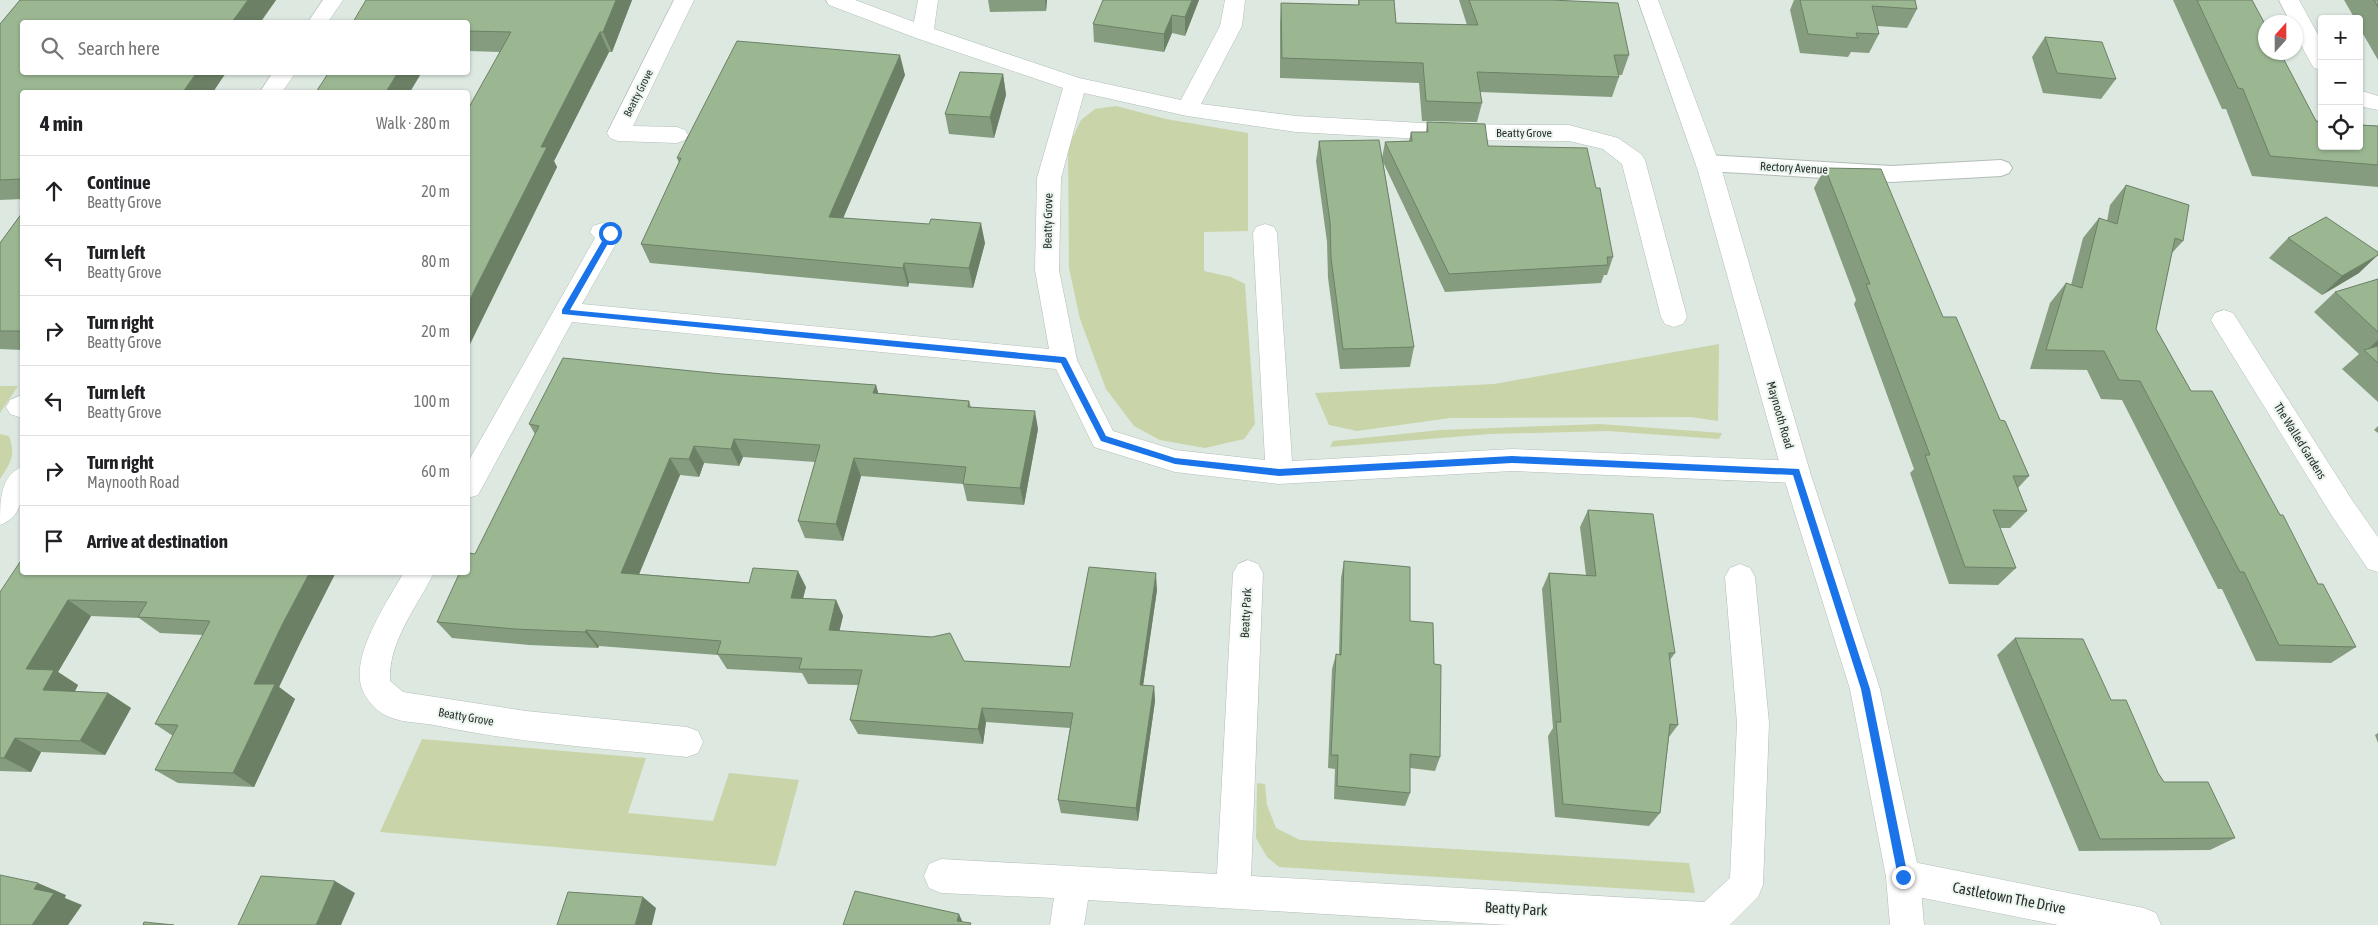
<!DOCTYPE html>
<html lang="en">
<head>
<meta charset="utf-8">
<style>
	body { margin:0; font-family:"Asap Condensed",sans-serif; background:#f6f6f6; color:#202124 }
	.controls { position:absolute; right:15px; top:15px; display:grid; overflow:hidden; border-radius:5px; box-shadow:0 1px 4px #0004 }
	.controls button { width:45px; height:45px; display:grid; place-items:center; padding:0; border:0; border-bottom:1px solid #e0e0e0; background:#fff; color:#202124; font:25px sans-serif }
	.compass { position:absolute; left:2258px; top:15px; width:45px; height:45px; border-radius:50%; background:#fff; box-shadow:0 1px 4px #0004; rotate:21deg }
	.stop { position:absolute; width:15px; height:15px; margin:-11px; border:4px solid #1a73e8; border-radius:50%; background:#fff }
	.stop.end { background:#1a73e8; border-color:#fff; box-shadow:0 1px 5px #0008 }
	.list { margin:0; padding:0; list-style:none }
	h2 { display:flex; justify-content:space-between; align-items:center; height:65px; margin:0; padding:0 20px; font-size:21px }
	h2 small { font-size:16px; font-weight:400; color:#757577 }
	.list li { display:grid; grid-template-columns:32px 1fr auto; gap:15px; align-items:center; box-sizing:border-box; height:70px; padding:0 20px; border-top:1px solid #e0e0e0 }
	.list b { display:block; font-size:19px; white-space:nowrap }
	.list p { margin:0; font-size:16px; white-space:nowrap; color:#757577 }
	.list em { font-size:16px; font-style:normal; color:#757577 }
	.icon { flex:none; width:28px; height:28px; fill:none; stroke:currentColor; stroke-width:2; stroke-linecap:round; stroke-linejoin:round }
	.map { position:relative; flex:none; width:2378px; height:925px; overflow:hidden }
	.search { position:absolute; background:#fff; box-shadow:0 1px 4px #0004; left:20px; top:20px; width:450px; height:55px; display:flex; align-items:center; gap:12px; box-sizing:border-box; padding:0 18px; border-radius:5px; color:#757577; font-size:19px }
	.panel { position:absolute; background:#fff; box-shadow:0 1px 4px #0004; left:20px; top:90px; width:450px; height:485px; border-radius:5px }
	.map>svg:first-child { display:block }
	.green { fill:#c9d4a9 }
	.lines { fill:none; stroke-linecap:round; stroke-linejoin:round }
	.lane-casing { stroke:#b3bdb7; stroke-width:2 }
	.street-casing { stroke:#b3bdb7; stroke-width:1 }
	.secondary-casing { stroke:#b3bdb7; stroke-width:1 }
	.lane { fill:#fff; fill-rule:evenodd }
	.street { fill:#fff; fill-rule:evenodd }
	.secondary { fill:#fff; fill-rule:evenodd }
	.wall { fill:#859d7e }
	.shaded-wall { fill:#6c8066 }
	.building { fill:#9bb792; stroke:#6c8066 }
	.route { fill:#1a73e8 }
	.labels { text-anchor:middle; stroke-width:4; stroke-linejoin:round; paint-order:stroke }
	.far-street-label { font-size:11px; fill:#2c302d; stroke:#eaf5ee }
	.street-label { font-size:12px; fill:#2c302d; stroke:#eaf5ee }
	.near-street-label { font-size:15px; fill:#2c302d; stroke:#eaf5ee }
</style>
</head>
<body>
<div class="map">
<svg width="2378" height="925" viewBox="0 0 2378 925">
	<rect width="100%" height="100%" fill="#dde8e1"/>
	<path class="green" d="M1116,106l50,13 82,14v98l-44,1v39l27,6 14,7 10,140 -11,15 -39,9 -45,-8 -26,-14 -28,-37 -26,-70 -11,-51 -1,-121 13,-27 14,-11z
		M1719,344l-1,77 -27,-4 -241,1 -93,13 -28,-6 -14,-32 179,-9z
		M0,386h18l-18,27z
		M1600,424l122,9 -3,6 -112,-8 -117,3 -160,13 3,-6 108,-11z
		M0,434l9,2c7,20 2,26 -9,43z
		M422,739l224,19 -18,55 85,8 16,-48 70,7 -23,86 -396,-34z
		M1257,783l8,1 2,21 9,23 24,12 389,23 6,30 -416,-26 -12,-10 -11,-19z"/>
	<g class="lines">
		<g class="lane-casing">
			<path id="lane" d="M1707,155l184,11 110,-6 8,3 3,5 -3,5 -8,3 -110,6 -184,-11 -8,-3 -3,-5 3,-5z"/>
		</g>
		<g class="street-casing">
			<path id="street" d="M323,0h20l-15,22h-20z
				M674,0h20l-61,126 44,1 8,3 3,5 -3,5 -8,3 -59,-2 -8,-3 -3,-5z
				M826,0h29l59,22 4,-22h20l-4,29 145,49 102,22 39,-74 5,-26h20l-3,26 -41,78 95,12 144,8 129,1 49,13 23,16 4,6 42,157 -4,7 -9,3 -9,-3 -4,-7 -39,-153 -19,-15 -34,-8 -129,-1 -144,-8 -109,-16 -103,-23 -23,85 -2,92 18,90 36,71 62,19 90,10 -12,-227 3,-6 9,-3 9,3 3,6 15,228 220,-12 284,12 10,3 4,8 -4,8 -10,3 -284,-12 -233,13 -104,-12 -81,-25 -38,-78 -484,-47 -94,173 -10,3v-36l127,-224 -5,-6 3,-6 9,-3 17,4 3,6 -40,71 467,45 -14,-79 2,-92 26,-90 -147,-50 -87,-33z
				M2279,0h20l23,42v28l-8,-2c-8,-13 -18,-30 -18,-46h-6z
				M273,72h23l-14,20h-22z
				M2359,90l19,6v14l-19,-4z
				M2224,310l9,3 119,187 26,37v35l-10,-3 -36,-53 -117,-189 -4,-7 4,-7z
				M19,396l3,1v21l-12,-4 -4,-7 4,-7z
				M22,467c3,21 2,50 -22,58 0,-23 0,-50 22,-58z
				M1248,560l10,4 5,9 -12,303 453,26 26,-24 7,-155 -12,-146 5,-9 10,-4 10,4 5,9 14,146 -6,162 -5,12 -28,28h-221l-421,-25 -4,25h-34l4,-27 -113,-5 -12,-5 -5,-12 5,-12 12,-5 276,15 16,-301 5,-9z
				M404,572h30c-16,34 -46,69 -44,109l13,11 123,19 161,16 11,4 5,11 -5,11 -11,4c-85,-9 -169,-14 -253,-32 -17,-3 -35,-2 -51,-11 -11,-7 -22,-21 -23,-34 -4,-32 28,-80 44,-108z
				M1903,860l241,48 12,5 5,12h-103l-155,-31 -12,-5 -5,-12 5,-12z"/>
		</g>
		<g class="secondary-casing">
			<path id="secondary" d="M1638,0h20l64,171 88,301 70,217 40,188 4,48h-34l-4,-48 -36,-188 -68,-217 -84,-301z"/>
		</g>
		<use href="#lane" class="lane"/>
		<use href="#street" class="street"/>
		<use href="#secondary" class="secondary"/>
	</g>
	<path class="wall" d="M20,0h256l-63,92h-191v107l-22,1v-176z
		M632,0l-20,52h-3l-55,109 3,6 -89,181 32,-296 -32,-1v-29z
		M988,0h59l-1,11 -56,1z
		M1199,0l-14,36 -13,-3 -8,19 -70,-10 -1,-18z
		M1358,0h36l2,23 71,2 -8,-25h92l78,55 -7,20h-4l1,2 -7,20 -132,-5 2,11 -5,19 -55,-1 -3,-38 -139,-5v-55l1,-20 77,2z
		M1794,0h121l2,9 -10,19 -30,-2 2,8 -10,19 -18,-1 -3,5 -48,-4 -10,-43z
		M2173,0h79l64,121 62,5v61l-126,-11 -26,-67h-4z
		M2344,0h34v60l-19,-33v-8h-4z
		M2045,37l71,42 -15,20 -58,-6 -11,-36z
		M1003,74l3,21 -12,43 -45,-4 -4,-20z
		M905,75l-62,143 142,25 -12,45 -64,-5 -1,4 -258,-24 -9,-19 38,-81 -2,-5z
		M1427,122l169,66 17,69 -6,18h-3l-3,8 -156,9 -62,-130 31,185 -4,20 -70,2 -12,-91 -1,-36 -11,-81 3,-20 63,17 3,-16 24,-1 2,-9h15z
		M1825,168l118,149 57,103 29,56 -11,12 9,23 -17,17h-10l16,40 -18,17 -49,-1 -39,-111 4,-4 -60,-165 2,-4 -42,-112z
		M2126,185l57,56 -11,12 -16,76 35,62 89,124 38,69 38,63 -25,16 -75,-2 -34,-72h-4l-96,-189 -21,-1 -14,-29 -57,-1 20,-66 16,-20 5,2 12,-47 16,-20 8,3 3,-16z
		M22,213v137l-22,-1v-106z
		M2288,238l71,35 -37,22 -53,-37z
		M2378,279v123l-36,-33 17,-15 -45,-42 21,-20z
		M722,374l154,11 2,8 91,8 2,6 67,22 -14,76 -57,-4 -4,-17 -102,-8 -18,65 -38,-3 -7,-17 17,-59 -72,-5 -4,9 -35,-3 -5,14 -19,-2 -41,99 167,13 -3,11 33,2 7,16 -4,15 125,30 106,6 87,-77 -14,95 11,1 1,15 -17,120 -77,-8 -3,-13 12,-72 -84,-6 -3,22 -125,-10 -8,-14 8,-35 -50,-1 -6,-11 -75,-4 -9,-14 -119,-9 -1,2 -69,-3 -77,-7 -15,-16 38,-68 60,-120 -6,-10z
		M2378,426v7l-4,-3z
		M1588,510l87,143 -5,7 8,65 -9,12 -9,76 -11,13 -94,-9 -7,-81 5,-8 -11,-139 7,-16 37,2 -6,-48z
		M1344,561l66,60 24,43 6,93 -5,14 -25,-3v25l-5,13 -71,-7 1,-30 -7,-1 4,-99 4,-15 3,1 2,-77z
		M22,572h314l-35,69 -22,46 16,12 -41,88 -76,-4 -23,-13 18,-34 -18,-12 48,-89 -43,-2 -21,-15 -48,-2 -33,56 20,13 -3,6 33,2 23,15 -26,47 -64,-3 -10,20 -31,-1v-179z
		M2015,638l96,62 53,82 71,56 -25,12 -131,1 -82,-196z
		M2378,733v10l-3,-8z"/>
	<path class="shaded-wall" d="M248,0h28l-16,22h-28z
		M616,0h16l-20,52 -9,-20z
		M1045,0h2l-1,11z
		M1192,0h7l-14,36v-19z
		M1172,15v18l-8,19v-18z
		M600,32l9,20 -55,109 3,6 -89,181v-45l73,-156z
		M900,55l5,20 -70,162 -6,-20z
		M197,72h29l-13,20h-30z
		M398,72h24l-12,20h-24z
		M1003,74l3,21 -12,43 -4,-21z
		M981,223l4,20 -12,45 -4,-20z
		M2378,255l-19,18 -37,22 20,-19z
		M904,263l5,20 -1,4 -5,-19z
		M2378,340v10l-12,1z
		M876,385l5,18 -8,-10z
		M1035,411l3,18 -14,76 -4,-17z
		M734,439l9,18 -4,9 -8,-17z
		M694,446l10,17 -5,14 -10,-18z
		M670,458l10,17 -47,114 -12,-16z
		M854,458l7,18 -18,65 -7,-17z
		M798,571l8,16 -7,27 -8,-16z
		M310,572h26l-35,69 -22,46 16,12 -41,88 -21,-14 21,-89 28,-59z
		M1156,573l1,17 -16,110 -1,-15z
		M68,600l23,16 -33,56 20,13 -10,20 -25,-15 -17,-21z
		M836,600l7,16 -7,30 -7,-16z
		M586,630l13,16 -1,2 -13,-16z
		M1154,686l1,15 -17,120 -2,-13z
		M108,693l23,15 -26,47 -25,-14z
		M982,708l4,14 -3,22 -5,-15z
		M15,738l26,14 -10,20 -27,-14z
		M335,881l20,12 -14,32h-25z
		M38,883l28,12 -1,3 17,7 -14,20h-36l2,-36z
		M643,897l13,11 -4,17h-17z
		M959,914l5,11 -7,-4z"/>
	<path class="building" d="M20,0h228l-16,22h-210v50h175l-14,20h-161v87l-22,1v-156z
		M366,0h250l-13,32h-3l-59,115h6l-79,156v-194l43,-77 -43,-1v-9h-115z
		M1103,0h89l-7,17 -13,-2 -8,19 -71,-10z
		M1359,0h35l2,23 82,2 -9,-25h82l67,3 11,52h-15l5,22 -142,-5 5,31 -56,-2 -3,-38 -141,-5 -1,-55 78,2z
		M1800,0h115l2,9 -45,-3 7,28 -23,-1 2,5 -50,-4z
		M2197,0h55l14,26v26h14l36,69 6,1v24h37v-21l19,1v39l-108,-9 -27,-67 -5,-1z
		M2374,0h4v7z
		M2045,37l57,5 14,37 -59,-6z
		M737,41l163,14 -71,162 100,7 2,-5 50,4 -12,45 -65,-5 -1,5 -262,-24 40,-86h-4z
		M329,72h69l-12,20h-70z
		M960,72l43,2 -13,43 -45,-3z
		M1427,122l58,2 3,22 99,2 9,40h4l13,69h-6l1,8 -159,9 -64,-132 27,-1 -1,-9h17z
		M1379,140l35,207 -71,2 -12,-91 -1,-36 -11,-81z
		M1825,168l56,1 62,148h13l44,103 5,1 24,55h-16l14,35 -34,-1 23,58 -51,-1 -40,-112h5l-64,-171h4z
		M2126,185l63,20 -6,36 -8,-3 -19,91 35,62h21l68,124h3l35,69h5l33,63 -77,-2 -35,-73h-4l-100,-191 -21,-1 -15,-29 -58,-1 20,-67 16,5 17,-70 18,6z
		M22,213v118h-22v-88z
		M2326,217l52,35v3l-36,21 -54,-38z
		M2378,279v53l-43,-40z
		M2378,346v17l-14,-13z
		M563,358l159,16 154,11 -3,8 96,8 -1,6 67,4 -15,77 -57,-4 3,-17 -112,-9 -18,66 -38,-3 22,-76 -86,-6 -3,10 -37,-3 -5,13 -19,-1 -49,115 128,10 4,-15 45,3 -7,27 45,2 -7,30 103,7 18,-4 14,28 106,6 19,-100 67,6 -16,112 14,1 -18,122 -78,-8 15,-87 -91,-5 -4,21 -128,-9 12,-50 -63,-1 3,-11 -85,-4 4,-13 -135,-11 -1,2 -70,-3 -78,-7 23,-50h8v-16l1,-3 6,1 64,-128 -10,-2z
		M1588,510l65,4 22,139h-6l9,72 -8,-1 -10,89 -97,-9 -7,-82h5l-12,-149 47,3z
		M1344,561l66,6v54l23,2 1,41 7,1 -1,92 -30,-3v39l-73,-7 1,-31h-7l5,-101 5,1z
		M20,562h2v10h288l-28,53 -28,59h21l-42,89 -78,-3 23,-45 -23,-1 55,-103 -72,-4 9,-15 -79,-2 -42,69 28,1 -11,20 65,3 -28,48 -65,-3 -11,20h-4v-166z
		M2015,638l68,1 28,61h15l32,73 6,9h44l27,56 -135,1z
		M0,875l38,8 -4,6 20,4 -22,32h-32z
		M261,876l74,5 -19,44h-78z
		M855,891l104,23 -2,7 14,2 -1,2h-127z
		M568,892l75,5 -8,28h-78z
		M144,922l30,3h-31z"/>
	<path class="route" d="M610,230l4,3 -44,77 494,47 2,1 40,78 69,22 104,11 233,-13 287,13 71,220 38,188 -1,4h-7l-2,-4 -37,-188 -68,-214 -281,-12 -233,13 -104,-12 -74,-23 -40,-78 -499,-49v-4l46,-79z"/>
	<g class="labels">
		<g class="far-street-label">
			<text transform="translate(638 93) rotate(-63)" y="4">Beatty Grove</text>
		</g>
		<g class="street-label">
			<text x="1524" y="137">Beatty Grove</text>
			<text transform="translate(1794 168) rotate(3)" y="4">Rectory Avenue</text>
			<text transform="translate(1048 221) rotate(-89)" y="4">Beatty Grove</text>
			<text transform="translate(1780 415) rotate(74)" y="4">Maynooth Road</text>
			<text transform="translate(2300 441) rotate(58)" y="4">The Walled Gardens</text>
			<text transform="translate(1246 613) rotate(-87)" y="4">Beatty Park</text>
			<text transform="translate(466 717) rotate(10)" y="4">Beatty Grove</text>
		</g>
		<g class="near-street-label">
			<text transform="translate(2009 898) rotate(11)" y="5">Castletown The Drive</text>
			<text transform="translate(1516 909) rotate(3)" y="5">Beatty Park</text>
		</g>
	</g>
</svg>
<div class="controls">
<button>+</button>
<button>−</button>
<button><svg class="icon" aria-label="locate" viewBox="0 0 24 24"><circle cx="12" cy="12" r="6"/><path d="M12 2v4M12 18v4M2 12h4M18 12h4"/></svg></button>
</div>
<svg class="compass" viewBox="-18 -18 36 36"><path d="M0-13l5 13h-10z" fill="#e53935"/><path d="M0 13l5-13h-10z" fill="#757577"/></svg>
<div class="stop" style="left:610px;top:233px"></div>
<div class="stop end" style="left:1903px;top:877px"></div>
<div class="search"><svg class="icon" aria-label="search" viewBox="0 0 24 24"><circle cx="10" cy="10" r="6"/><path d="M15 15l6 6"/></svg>Search here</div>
<section class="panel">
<h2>4 min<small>Walk · 280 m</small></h2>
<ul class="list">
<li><svg class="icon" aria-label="ahead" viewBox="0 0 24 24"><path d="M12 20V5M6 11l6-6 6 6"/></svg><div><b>Continue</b><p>Beatty Grove</p></div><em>20 m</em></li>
<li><svg class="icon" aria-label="left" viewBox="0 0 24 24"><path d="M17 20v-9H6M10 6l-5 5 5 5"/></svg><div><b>Turn left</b><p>Beatty Grove</p></div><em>80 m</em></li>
<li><svg class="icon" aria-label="right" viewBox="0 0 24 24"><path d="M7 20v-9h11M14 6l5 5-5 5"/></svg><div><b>Turn right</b><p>Beatty Grove</p></div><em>20 m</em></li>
<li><svg class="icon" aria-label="left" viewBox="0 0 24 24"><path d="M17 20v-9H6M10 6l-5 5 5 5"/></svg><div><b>Turn left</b><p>Beatty Grove</p></div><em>100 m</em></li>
<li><svg class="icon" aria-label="right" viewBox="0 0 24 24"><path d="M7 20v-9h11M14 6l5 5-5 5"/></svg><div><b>Turn right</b><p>Maynooth Road</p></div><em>60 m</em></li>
<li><svg class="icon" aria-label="arrive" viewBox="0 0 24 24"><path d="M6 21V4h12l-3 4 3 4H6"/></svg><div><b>Arrive at destination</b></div></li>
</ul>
</section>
</div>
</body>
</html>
